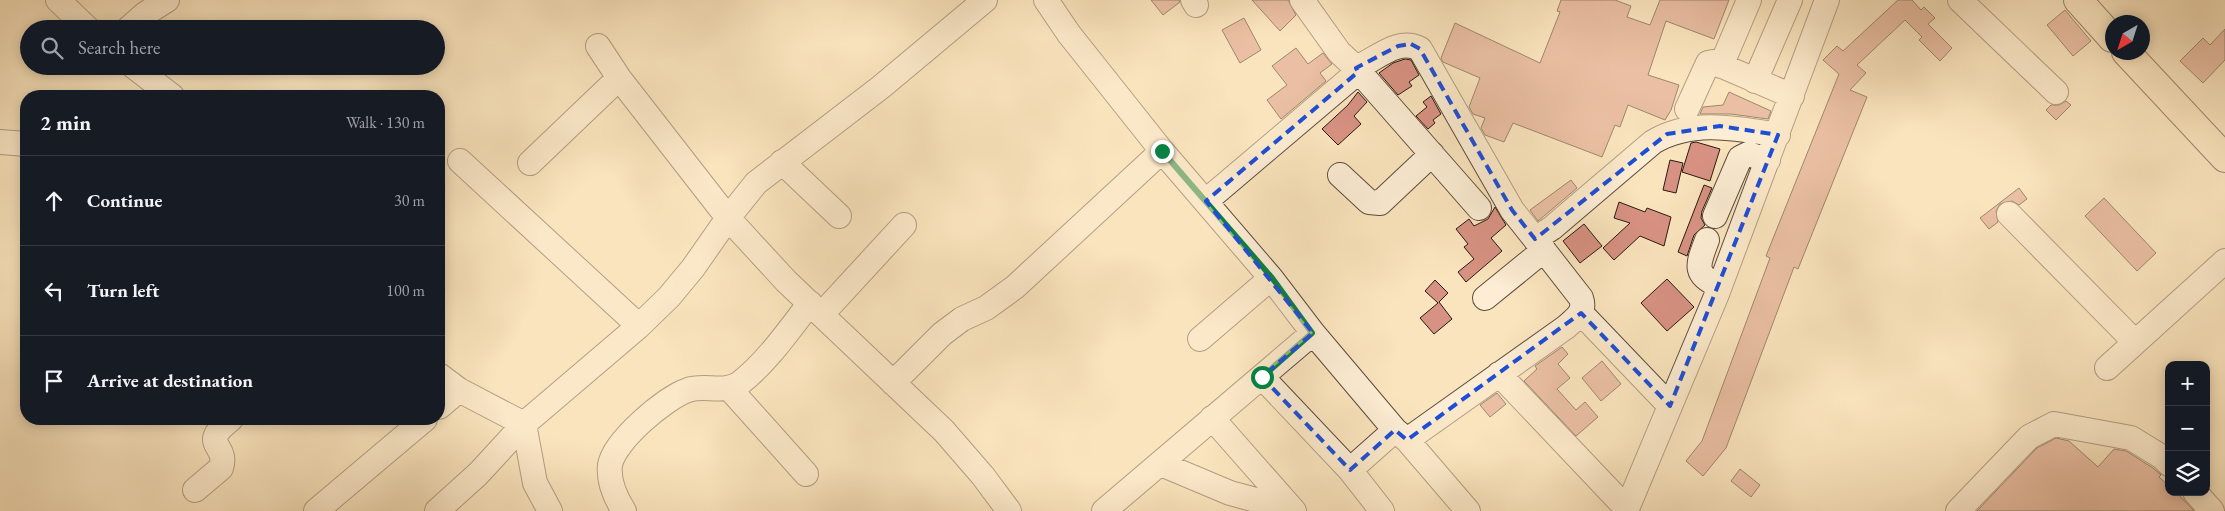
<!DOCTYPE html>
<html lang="en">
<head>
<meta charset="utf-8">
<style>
	body { margin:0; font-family:"EB Garamond",serif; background:#20242c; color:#f1f3f6 }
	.controls { position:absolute; right:15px; bottom:15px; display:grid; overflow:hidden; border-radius:10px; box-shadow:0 2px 12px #0003 }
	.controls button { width:45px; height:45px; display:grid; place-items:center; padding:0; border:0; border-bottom:1px solid #363941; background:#171b24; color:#f1f3f6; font:25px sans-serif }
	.compass { position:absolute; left:2105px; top:15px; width:45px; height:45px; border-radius:50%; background:#171b24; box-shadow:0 2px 12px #0003; rotate:219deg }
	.stop { position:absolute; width:15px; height:15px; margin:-11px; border:4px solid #0b8043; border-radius:50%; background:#fff }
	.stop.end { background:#0b8043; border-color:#fff; box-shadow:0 1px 5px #0008 }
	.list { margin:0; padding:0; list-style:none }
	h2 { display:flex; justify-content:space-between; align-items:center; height:65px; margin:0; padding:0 20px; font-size:21px }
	h2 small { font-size:16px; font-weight:400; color:#9ea1a6 }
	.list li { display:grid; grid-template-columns:32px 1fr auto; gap:15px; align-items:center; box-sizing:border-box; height:90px; padding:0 20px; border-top:1px solid #363941 }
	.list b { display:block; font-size:19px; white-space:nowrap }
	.list em { font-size:16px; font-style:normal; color:#9ea1a6 }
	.icon { flex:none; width:28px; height:28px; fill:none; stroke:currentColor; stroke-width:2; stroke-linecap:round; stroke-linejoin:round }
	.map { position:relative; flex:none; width:2225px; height:511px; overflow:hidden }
	.search { position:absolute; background:#171b24; box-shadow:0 2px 12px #0003; left:20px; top:20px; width:425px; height:55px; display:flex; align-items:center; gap:12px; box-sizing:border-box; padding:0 18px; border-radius:28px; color:#9ea1a6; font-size:19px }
	.panel { position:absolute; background:#171b24; box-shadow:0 2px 12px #0003; left:20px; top:90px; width:425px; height:335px; border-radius:20px }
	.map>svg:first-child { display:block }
	.building { fill:#d89283; stroke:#2a1912 }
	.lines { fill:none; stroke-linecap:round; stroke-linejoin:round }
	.minor-casing { stroke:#5e4c3d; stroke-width:26 }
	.major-casing { stroke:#2a1912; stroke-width:30 }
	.minor { stroke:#fcedd4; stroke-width:24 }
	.major { stroke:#fae4bd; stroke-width:28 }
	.route { stroke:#0b8043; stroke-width:6 }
	.marked { fill:none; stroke:#1d4ed8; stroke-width:4; stroke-dasharray:10 6; stroke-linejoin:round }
</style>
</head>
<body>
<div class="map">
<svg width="2225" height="511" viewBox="0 0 2225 511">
	<rect width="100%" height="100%" fill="#fae4bd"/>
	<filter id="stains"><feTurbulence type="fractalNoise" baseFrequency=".004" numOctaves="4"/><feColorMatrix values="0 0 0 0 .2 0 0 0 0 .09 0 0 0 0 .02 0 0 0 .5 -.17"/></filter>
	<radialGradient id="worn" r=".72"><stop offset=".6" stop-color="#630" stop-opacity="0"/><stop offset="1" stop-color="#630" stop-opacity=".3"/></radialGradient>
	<path class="building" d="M1151,0h28l1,2 -17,13z
		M1252,0h36l8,15 -16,16z
		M1561,0h54l16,6 -4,11 23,8 10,-25h69l-15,39 -48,-18 -18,54 31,10 -8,25 -6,10 -37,-15 -8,22 -5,-2 -13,32 -89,-34 -9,19 -19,-7 -4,-7 4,-10 -12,-4 -4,-7 11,-29 -37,-16 -2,-4 14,-35 85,40 20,-51 -3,-1z
		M1898,0h14l9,10 3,-3 11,11 -7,6 24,24 -12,13 -21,-21 3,-3 -17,-17 -48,45 9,8 -16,17 17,7 -69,172 -4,-2 -68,181 -23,28 -17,-15 16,-20 68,-183 -4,-2 73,-182 -16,-14 14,-14 6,5z
		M2065,10l26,31 -18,15 -26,-31z
		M1244,18l17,32 -21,13 -18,-33z
		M2225,29v31l-22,23 -23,-22 23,-23 7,7z
		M1296,48l12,16 15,-11 9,11 -12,9 6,8 -45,38 -14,-19 20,-15 -15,-19z
		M1405,59l6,1 8,15 -10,7 3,4 -14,9 -19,-22 14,-10z
		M1358,92l9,10 -13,14 7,8 -23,21 -16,-16 26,-24z
		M1729,92l42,19 -3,8 -37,-5h-31l3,-7 20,-2z
		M1431,96l10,18 -8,6 2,3 -7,6 -12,-13 11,-9 -4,-5z
		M2066,101l5,4 -15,15 -10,-10 5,-5h8z
		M1696,142l24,7 -10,32 -28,-9 9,-29z
		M1670,160l13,3 -7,30 -13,-3z
		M1571,180l6,8 -39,33 -8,-11z
		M1704,185l8,3 -10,23 -1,7 4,7 -11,10 -7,21 -9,-4z
		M2019,188l8,11 -8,6 -7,-4 -12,3 -4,7 2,11 -9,7 -9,-11z
		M2104,198l52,55 -19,18 -52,-55z
		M1619,202l26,10 2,-4 24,9 -7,29 -24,-10 -26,24 -11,-12 27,-25 -16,-5z
		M1495,207l11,18 -15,13 11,13 -36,31 -8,-10 16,-13 -10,-12 4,-3 -12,-15 13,-10 5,7 14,-7z
		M1584,224l18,22 -22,17 -17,-22z
		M1667,279l27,28 -27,24 -26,-28z
		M1435,280l13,13 -9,9 13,17 -18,15 -14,-16 18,-15 -13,-12z
		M1562,347l6,7 -10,10 12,14 -13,11 19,21 9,-8 13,15 -22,19 -52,-55 13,-12 -2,-3z
		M1602,361l19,23 -20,17 -19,-23z
		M1497,393l9,11 -16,13 -10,-12z
		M2056,438l13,3 29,26 16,-18 12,2 27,17 8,7 -2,2 10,9v6h7l18,19h-217l60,-63z
		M1740,469l20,16 -9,12 -20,-16z"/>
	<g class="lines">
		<g class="minor-casing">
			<path id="minor" d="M58,0l30,29
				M1046,0l23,34 93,117 109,127 42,55 82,97 12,10 61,71
				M1193,0l3,5
				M1302,0l37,52 17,16c21,-9 42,-31 64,-19l92,161 23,29 17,-11 101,-86c39,-23 82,-14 125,-7
				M1960,0l96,92
				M128,29l17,-15 22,-14
				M598,46l21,32 109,140 58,63 158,150 39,45 26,35
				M133,66l39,30
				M1721,66l28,-66
				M1356,68l123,140
				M1755,81l35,-81
				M1687,109l21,-46 5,-1 79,34
				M0,142l26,2
				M460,161l179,165
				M782,162l57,54
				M530,163l89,-85
				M1340,175l29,27 11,1 52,-49
				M1206,201l152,-129
				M2009,214l126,128
				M1715,216l25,-58 8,-4 20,6
				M1707,240c-9,24 -15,35 13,46
				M1485,298l59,-48
				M1581,313l89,93
				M822,314l82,-89
				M1200,339l71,-61
				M2107,368l118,-107
				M1499,374l128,135
				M439,375l20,15 65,34 115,-98 30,-29 24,-29 35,-50 28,-35 125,-96 104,-87
				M1262,377l88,93 32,41
				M893,383l49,-49 20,-15 24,-11 29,-21 147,-136
				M729,388l77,86
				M439,407l20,-17
				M1212,418l82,93
				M1407,440l159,-113c10,-9 20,-15 15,-29l-46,-59
				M1161,464l69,29 63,17
				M1350,470l45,-40
				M195,490l26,-22c8,-25 -24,-22 10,-49
				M2195,492l17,19
				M316,511l109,-92
				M437,511l41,-37 46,-50 11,59 15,28
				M624,511c-9,-14 -16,-29 -14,-46 4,-24 55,-67 78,-75 16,-6 37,4 52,-7 27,-21 49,-53 70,-80
				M1104,511l209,-178
				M1626,511l91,-217 110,-294
				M1958,511l71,-74 25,-13 77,14 31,19 7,7"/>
		</g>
		<g class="major-casing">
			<path id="major" d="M2078,0l34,38
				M2126,52l99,106"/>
		</g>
		<use href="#minor" class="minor"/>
		<use href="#major" class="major"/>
	</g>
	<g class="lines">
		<path class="route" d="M1162,151l110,127 40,55 -50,44"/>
	</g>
	<path d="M0 0H2225V511H0ZM1411,44l9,5 92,161 23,29 132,-105 53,-8 58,9 -108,271 -89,-93 -174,127 -12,-10 -45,40 -88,-93 51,-44 -107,-132 152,-129 -2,-4 42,-22z" fill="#fae4bd" fill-opacity=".55" fill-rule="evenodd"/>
	<path class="marked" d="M1411,44l9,5 92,161 23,29 132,-105 53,-8 58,9 -108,271 -89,-93 -174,127 -12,-10 -45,40 -88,-93 51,-44 -107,-132 152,-129 -2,-4 42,-22z"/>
	<rect width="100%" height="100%" filter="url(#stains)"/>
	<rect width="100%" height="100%" fill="url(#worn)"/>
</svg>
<div class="controls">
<button>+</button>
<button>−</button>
<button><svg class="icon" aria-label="layers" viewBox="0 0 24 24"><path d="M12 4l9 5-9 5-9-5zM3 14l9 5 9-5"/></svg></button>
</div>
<svg class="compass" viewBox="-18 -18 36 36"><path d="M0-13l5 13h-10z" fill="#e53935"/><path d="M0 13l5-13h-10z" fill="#9ea1a6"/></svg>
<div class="stop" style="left:1262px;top:377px"></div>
<div class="stop end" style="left:1162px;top:151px"></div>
<div class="search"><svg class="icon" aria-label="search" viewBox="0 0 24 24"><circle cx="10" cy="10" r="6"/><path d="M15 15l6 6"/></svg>Search here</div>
<section class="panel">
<h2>2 min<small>Walk · 130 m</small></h2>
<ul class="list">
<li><svg class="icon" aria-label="ahead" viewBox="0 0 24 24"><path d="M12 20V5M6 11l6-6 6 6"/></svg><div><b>Continue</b></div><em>30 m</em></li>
<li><svg class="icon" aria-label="left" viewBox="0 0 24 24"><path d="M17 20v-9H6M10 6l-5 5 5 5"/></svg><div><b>Turn left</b></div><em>100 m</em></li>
<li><svg class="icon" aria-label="arrive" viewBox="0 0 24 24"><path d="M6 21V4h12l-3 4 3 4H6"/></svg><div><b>Arrive at destination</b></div></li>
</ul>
</section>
</div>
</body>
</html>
